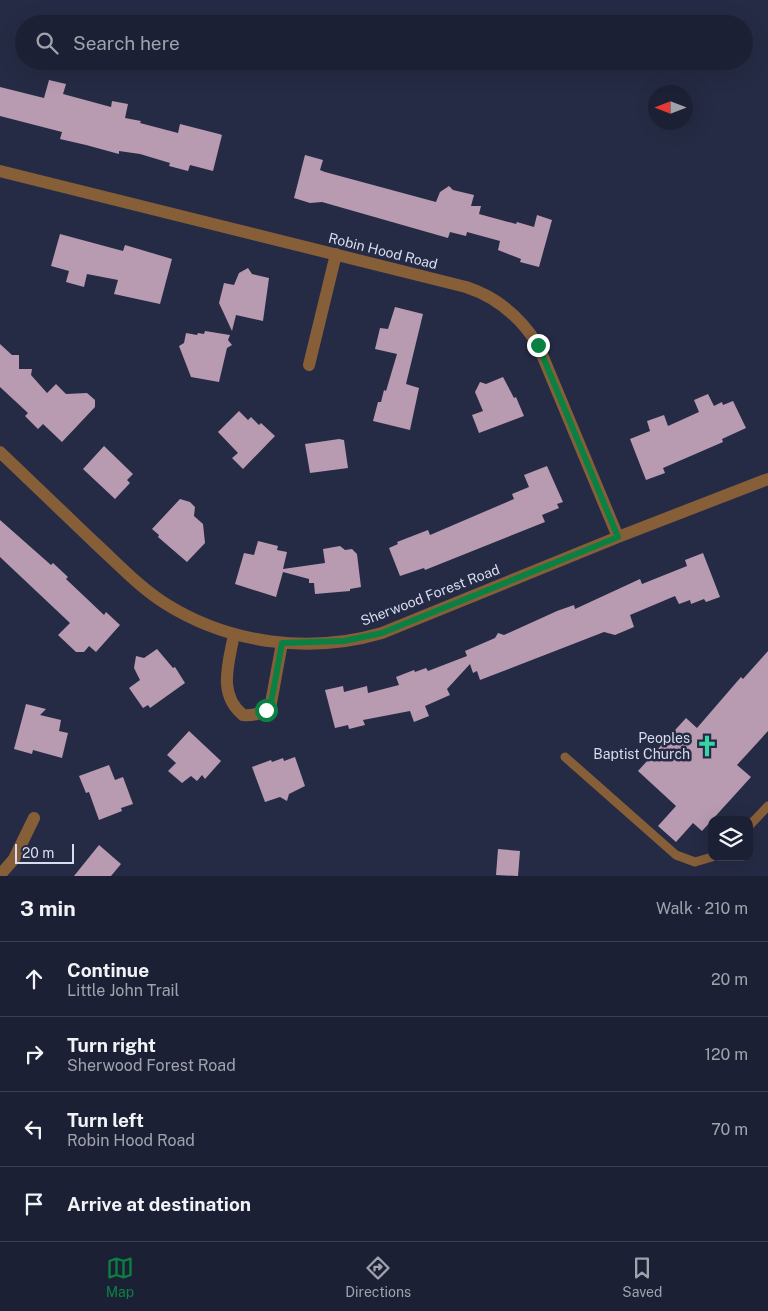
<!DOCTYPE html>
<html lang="en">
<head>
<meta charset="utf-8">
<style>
	body { margin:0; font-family:"Public Sans",sans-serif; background:#25283c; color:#f1f3f6 }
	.controls { position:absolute; right:15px; bottom:15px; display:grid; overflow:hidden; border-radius:10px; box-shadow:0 5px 20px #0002 }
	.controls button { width:45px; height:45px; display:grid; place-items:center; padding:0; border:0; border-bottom:1px solid #3a3e4f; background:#1c2034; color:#f1f3f6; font:25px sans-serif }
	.compass { position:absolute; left:648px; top:85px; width:45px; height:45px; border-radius:50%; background:#1c2034; box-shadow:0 5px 20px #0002; rotate:270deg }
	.scale { position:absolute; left:15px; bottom:12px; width:59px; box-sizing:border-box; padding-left:5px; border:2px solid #d8dcee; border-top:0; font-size:14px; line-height:18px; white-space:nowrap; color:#d8dcee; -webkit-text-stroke:4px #262b45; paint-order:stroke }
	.stop { position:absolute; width:15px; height:15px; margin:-11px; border:4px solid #0b8043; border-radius:50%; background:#fff }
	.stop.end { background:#0b8043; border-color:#fff; box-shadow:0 1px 5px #0008 }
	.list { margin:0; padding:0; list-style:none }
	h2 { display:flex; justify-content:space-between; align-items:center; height:65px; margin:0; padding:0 20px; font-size:21px }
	h2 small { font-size:16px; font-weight:400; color:#a0a3ac }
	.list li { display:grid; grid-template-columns:32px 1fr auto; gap:15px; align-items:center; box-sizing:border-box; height:75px; padding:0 20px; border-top:1px solid #3a3e4f }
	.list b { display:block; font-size:19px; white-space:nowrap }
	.list p { margin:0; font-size:16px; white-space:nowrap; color:#a0a3ac }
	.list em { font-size:16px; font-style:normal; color:#a0a3ac }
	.icon { flex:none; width:28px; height:28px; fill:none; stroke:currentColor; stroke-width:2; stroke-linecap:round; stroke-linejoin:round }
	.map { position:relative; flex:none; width:768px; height:876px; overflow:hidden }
	.search { position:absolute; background:#1c2034; box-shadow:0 5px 20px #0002; left:15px; right:15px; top:15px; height:55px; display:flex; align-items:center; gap:12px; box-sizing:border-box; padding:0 18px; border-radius:28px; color:#a0a3ac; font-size:19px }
	.sheet { height:365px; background:#1c2034 }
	nav { display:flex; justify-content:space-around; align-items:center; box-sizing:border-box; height:70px; border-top:1px solid #3a3e4f; background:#1c2034; font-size:14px; color:#a0a3ac }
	nav a { display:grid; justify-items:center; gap:2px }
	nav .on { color:#0b8043 }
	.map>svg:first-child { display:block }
	.building { fill:#b89ab1 }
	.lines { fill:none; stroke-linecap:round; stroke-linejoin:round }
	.service { stroke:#865f39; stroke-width:9 }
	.minor { stroke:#865f39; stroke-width:12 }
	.route { stroke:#0b8043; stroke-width:6 }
	.labels { text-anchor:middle; stroke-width:5; stroke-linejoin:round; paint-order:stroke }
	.street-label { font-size:14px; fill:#d8dcee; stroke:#262b45 }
	.poi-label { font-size:14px; fill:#d8dcee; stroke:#262b45; text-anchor:end }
</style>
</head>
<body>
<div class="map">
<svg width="768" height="876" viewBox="0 0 768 876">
	<rect width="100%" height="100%" fill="#262b45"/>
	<path class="building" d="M49,80l17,4 -3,10 48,13 1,-6 16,3 -3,14 16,3 -1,2 38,10 2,-9 39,10 3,1 -9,36 -23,-6 -2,6 -19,-5 1,-3 -30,-9 -21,-3v3l-33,-9 -26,-6 2,-7 -62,-16v-29l44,11z
		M305,155l18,5 -3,10 5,2 111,30 4,-10 9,-6 4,4 21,5 -3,11h10l-2,8 37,10 1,-2 17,5 3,-12 15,5 -13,47 -19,-5 1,-3 -23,-9 2,-9 -33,-9 -1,4 -16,-4 -2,6 -126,-36 -12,1 -16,-5z
		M60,234l63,17 2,-6 47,14 -12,45 -46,-10 4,-14 -31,-6 -3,13 -18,-5 3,-11 -18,-5z
		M248,268l4,6 17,4 -6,43 -27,-6 -4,16 -13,-28 5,-20 10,2 5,-12z
		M395,307l28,7 -17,70 13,4 -9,42 -37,-9 5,-19h3l3,-12 2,1 11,-37 -22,-5 5,-21 8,1z
		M205,331l25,4 -2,5 4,5 -5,3 -8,34 -28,-5 -12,-31 5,-3 2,-10 11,2 1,-2 6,1z
		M0,344l12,11h7v14h13l-1,6 16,18 9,-9 10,10 21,-1 8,7v7l-33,35 -19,-18 -5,5 -13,-13 3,-3 -28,-26z
		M503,377l11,21 2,-1 8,19 -45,17 -7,-18 11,-4 -8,-19 5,-10 6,2z
		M708,394l6,12 8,-4 1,3 10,-4 13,27 -24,11 1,3 -60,26 2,5 -19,7 -16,-41 20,-8 -3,-10 17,-6 4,11 31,-14 -5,-12z
		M239,411l9,9 3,-3 8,8 2,-2 14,13 -32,33 -11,-11 6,-5 -20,-21z
		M339,439l5,1 4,28 -38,5 -5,-29z
		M104,446l29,28 -6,6 3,3 -15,16 -32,-30z
		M547,466l16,36 -6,2 2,4 -17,7 3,7 -120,48 -1,-2 -24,8 -11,-28 9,-4 -1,-2 31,-12 2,5 84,-36 -2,-5 17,-7 -5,-12z
		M180,499l10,3 5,5 -1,9 9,8 2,19 -18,19 -29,-25 1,-2 -7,-6z
		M0,520l51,45 2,-2 15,14 -2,2 38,36 2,-3 14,13 -24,27 -7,-6 -5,6h-8l-18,-17 12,-12 -70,-66z
		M258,541l20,5 -1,4 10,2 -4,17 42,-6 -2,-14 17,-3 5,4 7,-1 5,5 4,33 -11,2v2l-35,3 -1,-11h-5v-4l-26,-7 -7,25 -41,-13 9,-31 10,2z
		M703,553l17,44 -14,5 -2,-3 -13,5 -1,-4 -11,4 -4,-8 -45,19 4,12 -19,8 -11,-3 -124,48 -3,-9 -4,2 -3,-9 -23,25 3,6 -25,11 4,10 -15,6 -4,-11 -47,9 2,5 -16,4 -1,-4 -13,3 -10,-38 18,-4 1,6 23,-6 1,7 31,-8 -3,-8 18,-7 1,2 11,-4 2,3 39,-15 -2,-5 30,-13 3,-5 6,2 53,-24 17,-6 1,4 65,-30 2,5 45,-18 -2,-6z
		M157,649l16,19 2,-1 10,16 -35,25 -2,-3 -5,3 -14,-20 11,-8 -6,-12 2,-12 8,2z
		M768,651v80l-31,34 14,12 -49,54 -9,-8 -17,19 -18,-16 18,-20 -38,-35 48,-53 11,10 44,-51 2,2z
		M26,704l20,5 -6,6 21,5 -2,11 9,2 -6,25 -29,-8 -1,4 -18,-5z
		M189,731l32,30 -16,18 -3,-4 -5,6 -6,-5 -9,7 -14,-12 8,-8 -9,-8z
		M295,757l10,29 -16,8 -2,7 -7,-4 -15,5 -13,-35 19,-7 1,2 11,-4 1,3z
		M109,765l6,15 8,-3 10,27 -12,4 1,3 -23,9 -10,-28 -3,1 -7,-17z
		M99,845l22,19 -10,12h-37z
		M498,849l22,2 -2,25 -22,-1z"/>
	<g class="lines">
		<path class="service" d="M565,757l111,98 19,7 17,-5
			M749,826l19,-20"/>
		<path class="minor" d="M0,171l466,116c31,10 55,31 72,58l80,192
			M309,365l27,-111
			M0,452c31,30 63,60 94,90 23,21 45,45 72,62 64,40 144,50 216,29l236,-96 150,-58
			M234,634c-5,29 -17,60 9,81 13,1 20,-2 28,-12l11,-60
			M0,875l14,-16 20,-41"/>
	</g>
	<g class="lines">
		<path class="route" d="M266,710l5,-7 11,-60 62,-2 38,-8 236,-96 -80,-192"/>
	</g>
	<defs>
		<g id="church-bare" transform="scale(1.725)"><path d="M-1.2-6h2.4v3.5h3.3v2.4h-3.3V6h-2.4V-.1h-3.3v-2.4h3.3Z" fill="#37d4a6" stroke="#262b45" stroke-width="2.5" paint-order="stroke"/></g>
	</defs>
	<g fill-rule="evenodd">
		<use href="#church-bare" x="707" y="746"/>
	</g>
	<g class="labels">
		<g class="street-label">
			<text transform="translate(383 251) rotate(14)" y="5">Robin Hood Road</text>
			<text transform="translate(430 595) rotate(-21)" y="5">Sherwood Forest Road</text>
		</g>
		<g class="poi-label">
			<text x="690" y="743">Peoples<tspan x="690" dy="16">Baptist Church</tspan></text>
		</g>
	</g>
</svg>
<div class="controls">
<button><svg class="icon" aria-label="layers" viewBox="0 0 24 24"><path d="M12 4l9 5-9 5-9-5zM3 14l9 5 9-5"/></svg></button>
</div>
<svg class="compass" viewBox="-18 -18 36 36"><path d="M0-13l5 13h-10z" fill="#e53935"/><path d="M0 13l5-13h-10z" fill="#a0a3ac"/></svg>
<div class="scale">20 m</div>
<div class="stop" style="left:266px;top:710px"></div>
<div class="stop end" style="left:538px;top:345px"></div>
<div class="search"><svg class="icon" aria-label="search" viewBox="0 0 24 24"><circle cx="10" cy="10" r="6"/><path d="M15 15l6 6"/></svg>Search here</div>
</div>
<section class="sheet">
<h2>3 min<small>Walk · 210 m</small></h2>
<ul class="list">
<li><svg class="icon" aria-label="ahead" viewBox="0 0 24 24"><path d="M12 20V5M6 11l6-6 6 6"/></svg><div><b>Continue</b><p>Little John Trail</p></div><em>20 m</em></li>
<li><svg class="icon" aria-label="right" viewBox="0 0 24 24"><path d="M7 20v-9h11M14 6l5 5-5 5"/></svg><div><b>Turn right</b><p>Sherwood Forest Road</p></div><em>120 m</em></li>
<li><svg class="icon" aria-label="left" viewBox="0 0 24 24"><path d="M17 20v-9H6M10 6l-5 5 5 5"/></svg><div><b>Turn left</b><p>Robin Hood Road</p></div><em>70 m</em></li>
<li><svg class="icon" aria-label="arrive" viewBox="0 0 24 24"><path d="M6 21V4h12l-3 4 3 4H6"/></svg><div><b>Arrive at destination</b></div></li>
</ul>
</section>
<nav>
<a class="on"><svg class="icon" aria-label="map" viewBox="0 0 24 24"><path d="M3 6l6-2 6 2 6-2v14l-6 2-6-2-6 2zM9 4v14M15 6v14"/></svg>Map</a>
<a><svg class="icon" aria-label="directions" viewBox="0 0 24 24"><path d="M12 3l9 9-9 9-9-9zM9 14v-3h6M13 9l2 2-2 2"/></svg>Directions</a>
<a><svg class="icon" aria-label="saved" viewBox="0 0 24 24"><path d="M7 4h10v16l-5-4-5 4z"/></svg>Saved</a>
</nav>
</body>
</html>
